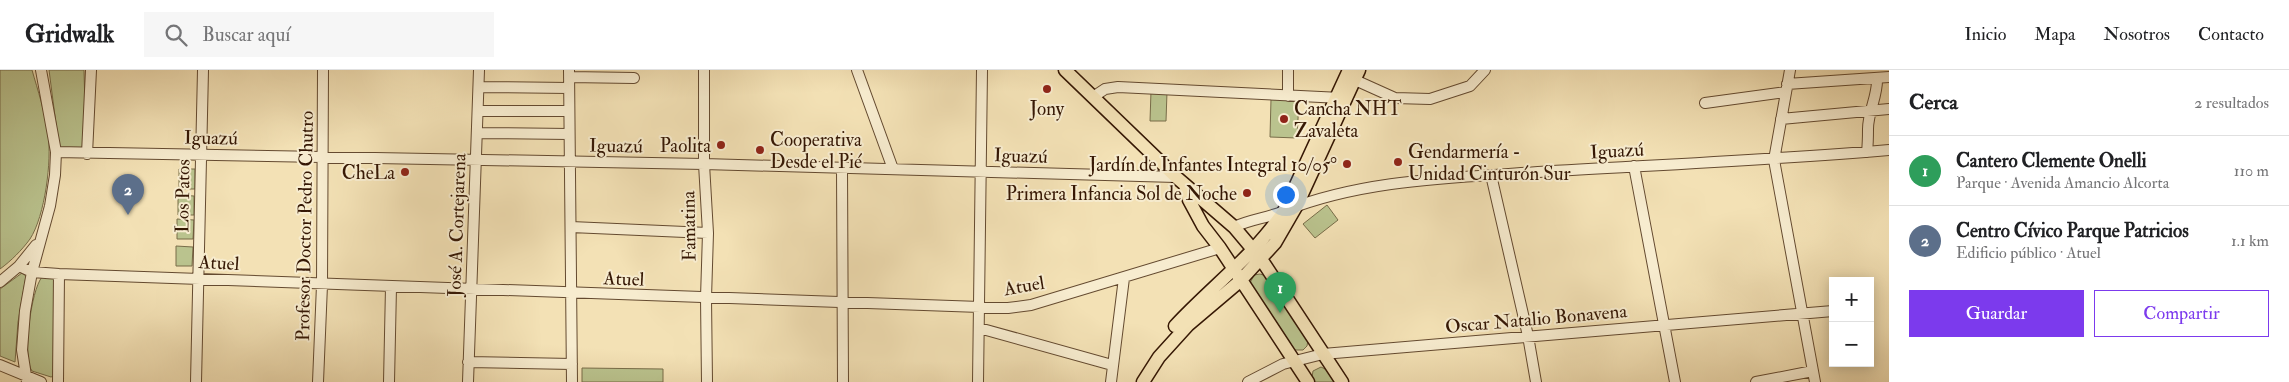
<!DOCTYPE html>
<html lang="es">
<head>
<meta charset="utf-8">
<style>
	body { margin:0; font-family:"IM FELL Double Pica",serif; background:#f6f6f6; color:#202124 }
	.controls { position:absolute; right:15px; bottom:15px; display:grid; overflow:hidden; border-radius:0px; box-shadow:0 2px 12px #0003 }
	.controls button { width:45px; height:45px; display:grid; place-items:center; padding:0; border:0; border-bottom:1px solid #e0e0e0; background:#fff; color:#202124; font:25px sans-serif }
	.you { position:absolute; left:1285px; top:124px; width:18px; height:18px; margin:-12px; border:4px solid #fff; border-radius:50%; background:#1a73e8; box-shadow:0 0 0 8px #1a73e833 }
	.badge { display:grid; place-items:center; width:32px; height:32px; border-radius:50%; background:#7c3aed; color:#fff; font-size:16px; font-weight:700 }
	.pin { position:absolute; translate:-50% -41px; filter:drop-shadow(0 1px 2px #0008) }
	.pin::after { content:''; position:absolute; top:26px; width:18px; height:15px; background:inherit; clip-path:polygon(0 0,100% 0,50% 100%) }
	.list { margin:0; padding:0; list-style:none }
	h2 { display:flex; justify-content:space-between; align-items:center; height:65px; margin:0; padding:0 20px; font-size:21px }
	h2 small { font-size:16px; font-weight:400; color:#757577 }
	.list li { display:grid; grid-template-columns:32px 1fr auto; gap:15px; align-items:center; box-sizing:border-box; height:70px; padding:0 20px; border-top:1px solid #e0e0e0 }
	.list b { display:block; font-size:19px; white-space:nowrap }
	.list p { margin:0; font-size:16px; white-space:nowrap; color:#757577 }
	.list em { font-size:16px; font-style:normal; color:#757577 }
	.actions { display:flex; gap:10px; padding:15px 20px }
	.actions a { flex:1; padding:11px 0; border:1px solid #7c3aed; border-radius:0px; text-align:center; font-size:18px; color:#7c3aed }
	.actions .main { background:#7c3aed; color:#fff }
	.icon { flex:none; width:28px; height:28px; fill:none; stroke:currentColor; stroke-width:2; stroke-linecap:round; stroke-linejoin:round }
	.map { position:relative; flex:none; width:1889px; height:312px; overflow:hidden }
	header { display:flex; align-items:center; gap:30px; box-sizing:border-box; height:70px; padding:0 25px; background:#fff; border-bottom:1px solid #e0e0e0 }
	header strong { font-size:24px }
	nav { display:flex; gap:28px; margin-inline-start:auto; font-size:18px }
	.search { width:350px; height:45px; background:#f6f6f6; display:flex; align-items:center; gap:12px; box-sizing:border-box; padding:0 18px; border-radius:0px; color:#757577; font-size:19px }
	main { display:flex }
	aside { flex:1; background:#fff }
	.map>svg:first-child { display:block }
	.green { fill:#bac38e; stroke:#786d49 }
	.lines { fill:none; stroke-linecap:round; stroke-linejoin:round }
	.minor-casing { stroke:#644a30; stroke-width:12 }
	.major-casing { stroke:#351704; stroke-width:15 }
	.minor { stroke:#f7eccf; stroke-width:10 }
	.major { stroke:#f3e1b5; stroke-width:12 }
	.poi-dot { fill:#8f2418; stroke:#f7eccf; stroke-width:2 }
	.labels { text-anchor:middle; stroke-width:4; stroke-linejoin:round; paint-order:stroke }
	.poi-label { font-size:19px; fill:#351704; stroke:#f7eccf; text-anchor:end }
	.street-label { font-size:19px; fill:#351704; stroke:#f7eccf }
</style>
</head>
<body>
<header>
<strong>Gridwalk</strong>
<div class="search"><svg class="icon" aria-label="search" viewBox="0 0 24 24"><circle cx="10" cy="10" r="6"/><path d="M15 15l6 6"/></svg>Buscar aquí</div>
<nav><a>Inicio</a><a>Mapa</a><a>Nosotros</a><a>Contacto</a></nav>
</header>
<main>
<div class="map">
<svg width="1889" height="312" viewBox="0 0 1889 312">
	<rect width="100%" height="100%" fill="#f3e1b5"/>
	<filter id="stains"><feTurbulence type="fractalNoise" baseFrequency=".004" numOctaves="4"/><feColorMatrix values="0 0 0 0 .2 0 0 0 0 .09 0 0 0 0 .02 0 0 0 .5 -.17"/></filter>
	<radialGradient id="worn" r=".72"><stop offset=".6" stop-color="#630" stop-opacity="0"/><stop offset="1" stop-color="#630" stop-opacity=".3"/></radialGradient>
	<path class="green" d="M0,0h32c6,21 13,42 16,64 4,26 -3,82 -18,105 -8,11 -19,22 -30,30z
		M49,0h35l2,76 -3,5 -24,-4z
		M1151,21l16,1 -1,29h-16z
		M1271,29l28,1 -2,38 -27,-1z
		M179,99h16v20h-16z
		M178,125l16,1v19h-16z
		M1327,135l11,15 -23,18 -12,-14z
		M177,149l17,1 -1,19h-16z
		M176,176l17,1 -1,19h-16z
		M22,203l4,3 -8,46 -3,40 -15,-6v-67z
		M1260,204l6,2 42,64 -1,6 -4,4h-9l-44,-67 4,-8z
		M42,207h10l3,3 -1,96 -3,1 -19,-6c-10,-13 -1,-81 10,-94z
		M1321,297l6,3 8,12h-22l-1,-5 1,-6z
		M582,298l81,1v13h-81z"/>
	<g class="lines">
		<g class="minor-casing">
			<path id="minor" d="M569,0l3,312
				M704,0v94l4,69 -2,65 1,84
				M857,0l36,99
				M1790,0l-16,90 41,222
				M569,7l65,1
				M1355,10l40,18 35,1 40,-13 15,-16
				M1787,14l102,-7
				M479,17l90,1
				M1288,26v-26
				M1093,27l12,-8 13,-2 223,11
				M1705,33l81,-11
				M479,41h90
				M1781,49l108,-10
				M478,63l91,1
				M56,82l648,12 472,13
				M1867,82c1,-9 1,-15 1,-23 0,-18 10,-33 9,-51
				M87,84l4,-84
				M1634,96l41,216
				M842,98l1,214
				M1491,105l37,161 8,46
				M571,157l137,6
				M1234,157c17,-8 34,-9 50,-16 80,-32 169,-33 254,-39 117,-7 234,-12 351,-22
				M19,196l13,6 27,2 949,34 23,-3 189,-57
				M0,212l19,-16 17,-21
				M979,258l133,37
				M468,292l104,2
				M0,295l41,17
				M27,312l-5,-32 3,-39 7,-39 18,-66 5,-31 1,-23 -15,-82
				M58,312l1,-108
				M196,312l7,-312
				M318,312l4,-97 1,-215
				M389,312l2,-95
				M468,312l11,-312
				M978,312l4,-312
				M1111,312l13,-104
				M1248,312l35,-18 40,-10 510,-43
				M1756,312l57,-11"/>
		</g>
		<g class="major-casing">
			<path id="major" d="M1065,0l111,107 58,50 27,32 81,123
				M1185,115l4,15 14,26 17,22 88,134
				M1175,256c36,-39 79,-70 109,-115l65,-141
				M1143,312l16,-25 29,-32 52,-44 35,-38 22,-38 62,-135"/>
		</g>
		<use href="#minor" class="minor"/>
		<use href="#major" class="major"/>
	</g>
	<g class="poi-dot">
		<circle cx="1047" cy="19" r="5"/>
		<circle cx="1284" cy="49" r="5"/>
		<circle cx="721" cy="75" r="5"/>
		<circle cx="760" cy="80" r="5"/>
		<circle cx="1398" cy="92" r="5"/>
		<circle cx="1347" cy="94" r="5"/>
		<circle cx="405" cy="102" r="5"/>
		<circle cx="1247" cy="123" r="5"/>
	</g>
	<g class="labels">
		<g class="poi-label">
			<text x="1047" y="45" text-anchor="middle">Jony</text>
			<text x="1294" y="45" text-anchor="start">Cancha NHT<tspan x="1294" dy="22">Zavaleta</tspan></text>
			<text x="770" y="76" text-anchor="start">Cooperativa<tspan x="770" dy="22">Desde el Pié</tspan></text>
			<text x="711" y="82">Paolita</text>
			<text x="1408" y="88" text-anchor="start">Gendarmería -<tspan x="1408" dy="22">Unidad Cinturón Sur</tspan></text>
			<text x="1337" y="101">Jardín de Infantes Integral 10/05°</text>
			<text x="395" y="109">CheLa</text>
			<text x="1237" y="130">Primera Infancia Sol de Noche</text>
		</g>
		<g class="street-label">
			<text transform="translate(211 67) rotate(1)" y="7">Iguazú</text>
			<text transform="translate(616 75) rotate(1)" y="7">Iguazú</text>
			<text transform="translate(1617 80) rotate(-3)" y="7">Iguazú</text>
			<text transform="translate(1021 85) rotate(2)" y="7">Iguazú</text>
			<text transform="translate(182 126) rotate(-89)" y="7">Los Patos</text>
			<text transform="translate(456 155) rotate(-88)" y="7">José A. Cortejarena</text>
			<text transform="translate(304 156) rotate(-89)" y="7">Profesor Doctor Pedro Chutro</text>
			<text transform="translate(688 156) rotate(-91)" y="7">Famatina</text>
			<text transform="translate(219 192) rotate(3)" y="7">Atuel</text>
			<text transform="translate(624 208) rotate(2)" y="7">Atuel</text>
			<text transform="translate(1024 215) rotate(-10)" y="7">Atuel</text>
			<text transform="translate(1536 248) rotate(-5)" y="7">Oscar Natalio Bonavena</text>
		</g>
	</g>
	<rect width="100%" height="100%" filter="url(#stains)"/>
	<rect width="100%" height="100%" fill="url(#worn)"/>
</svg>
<div class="controls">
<button>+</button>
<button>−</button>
</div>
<div class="you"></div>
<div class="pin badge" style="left:1280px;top:243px;background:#2e9e5b">1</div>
<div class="pin badge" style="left:128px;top:145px;background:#5c6f8a">2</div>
</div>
<aside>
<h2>Cerca<small>2 resultados</small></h2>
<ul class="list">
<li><span class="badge" style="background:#2e9e5b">1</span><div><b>Cantero Clemente Onelli</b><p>Parque · Avenida Amancio Alcorta</p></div><em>110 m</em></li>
<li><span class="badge" style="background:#5c6f8a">2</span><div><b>Centro Cívico Parque Patricios</b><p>Edificio público · Atuel</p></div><em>1.1 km</em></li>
</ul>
<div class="actions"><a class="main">Guardar</a><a>Compartir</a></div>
</aside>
</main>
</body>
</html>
